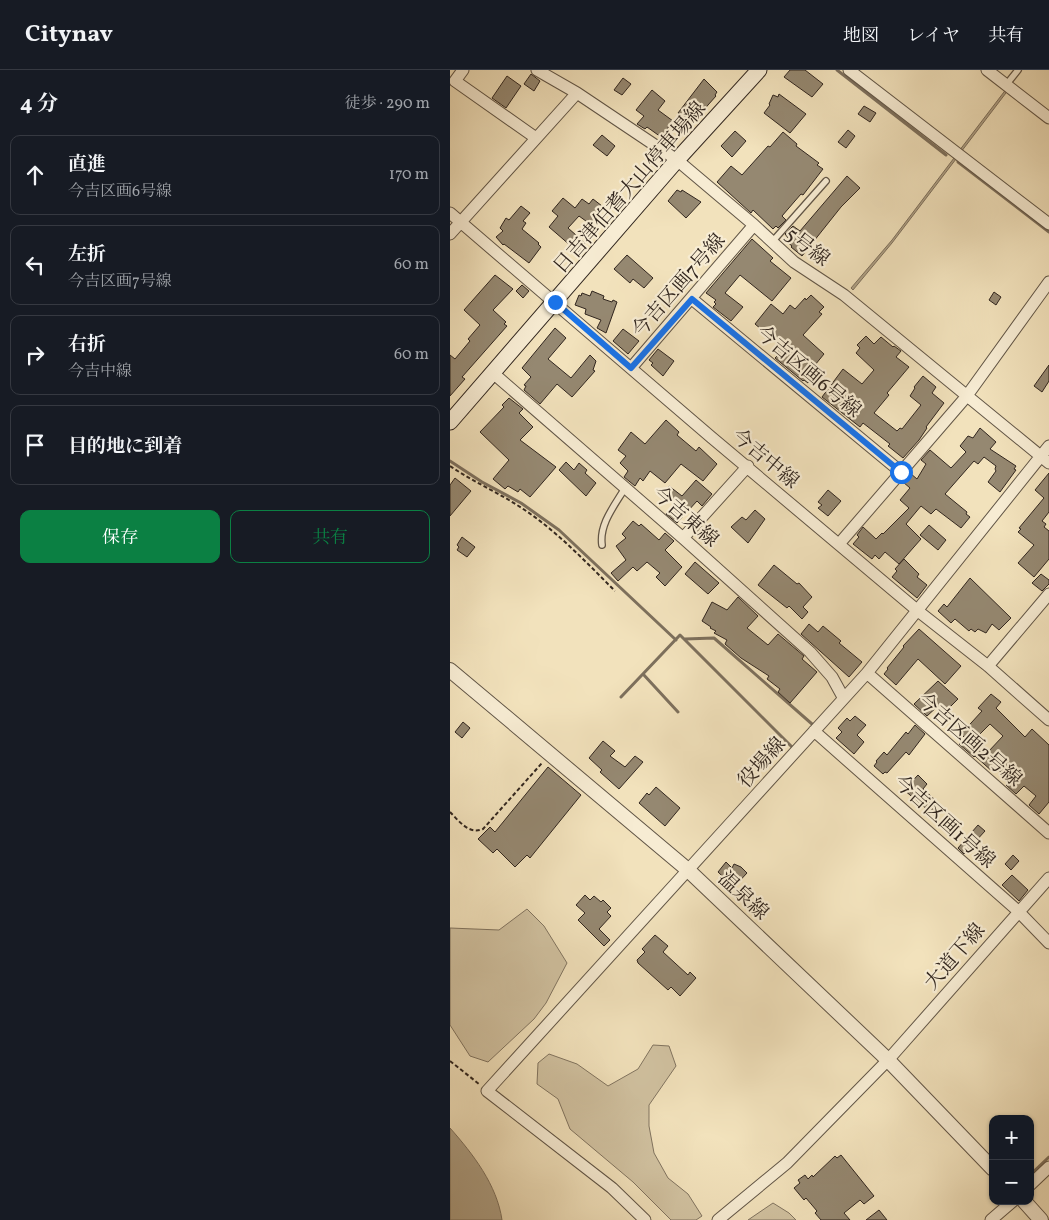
<!DOCTYPE html>
<html lang="ja">
<head>
<meta charset="utf-8">
<style>
	body { margin:0; font-family:Vollkorn,"Noto Serif JP",serif; background:#20242c; color:#f1f3f6 }
	.controls { position:absolute; right:15px; bottom:15px; display:grid; overflow:hidden; border-radius:10px; box-shadow:0 1px 4px #0004 }
	.controls button { width:45px; height:45px; display:grid; place-items:center; padding:0; border:0; border-bottom:1px solid #363941; background:#171b24; color:#f1f3f6; font:25px sans-serif }
	.stop { position:absolute; width:15px; height:15px; margin:-11px; border:4px solid #1a73e8; border-radius:50%; background:#fff }
	.stop.end { background:#1a73e8; border-color:#fff; box-shadow:0 1px 5px #0008 }
	.list { margin:0; padding:0; list-style:none }
	h2 { display:flex; justify-content:space-between; align-items:center; height:65px; margin:0; padding:0 20px; font-size:21px }
	h2 small { font-size:16px; font-weight:400; color:#9ea1a6 }
	.list li { display:grid; grid-template-columns:32px 1fr auto; gap:15px; align-items:center; box-sizing:border-box; height:80px; margin:0 10px 10px; padding:0 10px; border:1px solid #363941; border-radius:10px }
	.list b { display:block; font-size:19px; white-space:nowrap }
	.list p { margin:0; font-size:16px; white-space:nowrap; color:#9ea1a6 }
	.list em { font-size:16px; font-style:normal; color:#9ea1a6 }
	.actions { display:flex; gap:10px; padding:15px 20px }
	.actions a { flex:1; padding:11px 0; border:1px solid #0b8043; border-radius:10px; text-align:center; font-size:18px; color:#0b8043 }
	.actions .main { background:#0b8043; color:#fff }
	.icon { flex:none; width:28px; height:28px; fill:none; stroke:currentColor; stroke-width:2; stroke-linecap:round; stroke-linejoin:round }
	.map { position:relative; flex:none; width:599px; height:1150px; overflow:hidden }
	header { display:flex; align-items:center; gap:30px; box-sizing:border-box; height:70px; padding:0 25px; background:#171b24; border-bottom:1px solid #363941 }
	header strong { font-size:24px }
	nav { display:flex; gap:28px; margin-inline-start:auto; font-size:18px }
	main { display:flex }
	aside { flex:1; background:#171b24 }
	.map>svg:first-child { display:block }
	.green { fill:#d1c2a1; stroke:#817460 }
	.water { fill:#b0a287; stroke:#7d705d }
	.lines { fill:none; stroke-linecap:round; stroke-linejoin:round }
	.stream { stroke:#7d705d; stroke-width:3 }
	.building { fill:#958871; stroke:#31261f; fill-rule:evenodd }
	.service-casing { stroke:#615546; stroke-width:8 }
	.minor-casing { stroke:#615546; stroke-width:13 }
	.tertiary-casing { stroke:#615546; stroke-width:16 }
	.secondary-casing { stroke:#31261f; stroke-width:17 }
	.path { stroke:#31261f; stroke-width:2; stroke-dasharray:4 2.5; stroke-linecap:butt }
	.service { stroke:#f7ecd3; stroke-width:5.5 }
	.minor { stroke:#f7ecd3; stroke-width:11 }
	.tertiary { stroke:#f7ecd3; stroke-width:14 }
	.secondary { stroke:#f7ecd3; stroke-width:15 }
	.route { stroke:#1a73e8; stroke-width:6 }
	.labels { text-anchor:middle; stroke-width:4.5; stroke-linejoin:round; paint-order:stroke }
	.street-label { font-size:20px; fill:#31261f; stroke:#f7ecd3 }
</style>
</head>
<body>
<header>
<strong>Citynav</strong>
<nav><a>地図</a><a>レイヤ</a><a>共有</a></nav>
</header>
<main>
<aside>
<h2>4 分<small>徒歩 · 290 m</small></h2>
<ul class="list">
<li><svg class="icon" aria-label="ahead" viewBox="0 0 24 24"><path d="M12 20V5M6 11l6-6 6 6"/></svg><div><b>直進</b><p>今吉区画6号線</p></div><em>170 m</em></li>
<li><svg class="icon" aria-label="left" viewBox="0 0 24 24"><path d="M17 20v-9H6M10 6l-5 5 5 5"/></svg><div><b>左折</b><p>今吉区画7号線</p></div><em>60 m</em></li>
<li><svg class="icon" aria-label="right" viewBox="0 0 24 24"><path d="M7 20v-9h11M14 6l5 5-5 5"/></svg><div><b>右折</b><p>今吉中線</p></div><em>60 m</em></li>
<li><svg class="icon" aria-label="arrive" viewBox="0 0 24 24"><path d="M6 21V4h12l-3 4 3 4H6"/></svg><div><b>目的地に到着</b></div></li>
</ul>
<div class="actions"><a class="main">保存</a><a>共有</a></div>
</aside>
<div class="map">
<svg width="599" height="1150" viewBox="0 0 599 1150">
	<rect width="100%" height="100%" fill="#f2e2bc"/>
	<filter id="stains"><feTurbulence type="fractalNoise" baseFrequency=".004" numOctaves="4"/><feColorMatrix values="0 0 0 0 .2 0 0 0 0 .09 0 0 0 0 .02 0 0 0 .5 -.17"/></filter>
	<radialGradient id="worn" r=".72"><stop offset=".6" stop-color="#630" stop-opacity="0"/><stop offset="1" stop-color="#630" stop-opacity=".3"/></radialGradient>
	<path class="green" d="M77,839l17,17 23,37 -21,40 -12,16 -46,43 -18,-6 -20,-31v-97l49,2z
		M203,975l16,1 7,20 -27,39v21l5,27 14,25 20,16 14,22 -6,4h-25l-38,-38 -63,-53 -12,-30 -21,-15 1,-21 11,-9 28,10 31,22 30,-17z
		M323,1133l16,10 7,7h-48z"/>
	<path class="water" d="M557,18l2,1 -48,63 -2,-1z
		M504,88l2,1 -64,84 -39,47 -2,-2 41,-48z
		M0,1058c23,26 47,57 52,92h-52z"/>
	<g class="lines">
		<path class="stream" d="M387,0l109,85
			M508,92l91,70
			M0,391l32,21 39,21 38,27 117,110
			M235,569l29,-1 98,86
			M193,604l35,38
			M171,627l59,-62 112,112
			M580,1105l19,-18"/>
	</g>
	<path class="building" d="M340,0h15l18,14 -11,13 -28,-20z
		M81,4l9,7 -6,10 -10,-7z
		M57,6l14,10 -15,22 -14,-10z
		M173,8l8,6 -9,11 -8,-5z
		M254,9l13,13 -2,3 1,1 -23,26 -6,-5 -2,2 -7,-6z
		M202,20l13,11 -7,9 15,11 -12,16 -14,-10 -2,2 -8,-5 7,-8 -8,-6z
		M329,24l27,20 -16,19 -26,-20 6,-8 -1,-1 4,-9 5,2z
		M414,36l12,7 -6,9 -12,-8z
		M398,60l7,6 -9,12 -8,-6z
		M285,61l11,10 -14,16 -11,-11z
		M333,62l14,12 -1,2 23,17 -2,2 6,4 -20,26 -2,-1 -19,22 4,4 -8,8 -2,-2 -3,3 -20,-19 -2,3 -34,-31 14,-16 11,9 26,-29 2,1z
		M152,65l13,11 -8,10 -14,-11z
		M397,106l13,12 -19,19 -39,49 -11,-9 1,-1 -5,-4 2,-3 -4,-5 8,-8 7,5z
		M227,120l4,2 1,-2 19,12 -15,16 -18,-17z
		M113,128l12,10 7,-9 7,5 4,-5 9,7 -2,2 2,2 -12,14 -11,-8 -11,12 17,15 -7,9 -29,-25 9,-11 -6,-5z
		M71,136l9,7 -7,8 3,2 -4,6 17,14 -1,1 3,3 -12,16 -25,-19 -1,1 -7,-8 7,-6 -3,-3 6,-10 3,2z
		M302,169l21,19 -3,3 21,17 -19,23 -32,-26 -15,18 18,14 -12,14 -18,-14 3,-3 -2,-2 2,-2 -10,-7z
		M177,185l26,23 -9,10 -11,-9 -3,4 -16,-14z
		M45,205l18,14 -20,21 13,12 -2,2 3,2 -45,51 3,2 -15,17v-41l5,4 15,-18 -2,-2 12,-14 -16,-15z
		M72,215l7,6 -6,7 -7,-7z
		M142,221l12,5 -1,3 9,3 1,-2 4,2 -11,31 -9,-5 4,-8 -16,-6 1,-5 -11,-4 4,-10 2,1 1,-3 8,3z
		M544,222l7,5 -5,8 -7,-5z
		M361,225l13,12 -5,5 3,2 -19,21 21,19 -9,11 5,4 -12,14 -4,-3 -1,1 -28,-23 5,-5 -2,-2 3,-5 -26,-22 16,-20 12,10 7,-9 5,4 10,-11 1,2z
		M105,258l11,10 -18,21 23,19 19,-23 6,6 -3,9 2,1 -23,26 -15,-13 -17,20 -16,-14 2,-4 -2,-1 7,-8 -9,-9z
		M173,259l16,12 -11,13 -15,-13z
		M416,266l8,8 7,-7 12,10 1,-1 7,5 -5,6 13,10 -22,26 2,2 -15,18 23,18 3,-3 2,1 19,-24 -11,-9 5,-8 -1,-1 9,-11 13,11 -4,6 12,10 -18,24 1,1 -8,12 -16,18 -15,-12 2,-2 -27,-21 -3,4 -38,-30 21,-28 19,15 12,-14 -18,-17 4,-5 -3,-3z
		M208,279l16,12 -11,15 -12,-11 2,-2 -4,-3z
		M599,295v16l-7,11 -8,-6z
		M59,328l14,11 -4,4 14,14 -13,13 36,27 -26,30 -10,-8 -2,3 -10,-6 -3,3 -12,-10 16,-19 -29,-28 24,-25 -2,-2z
		M216,350l13,12 -2,3 19,16 3,-4 18,17 -14,17 -22,-17 -16,19 -15,-12 -7,10 -3,-3 -5,8 -11,-9 4,-6 -8,-8 6,-7 -8,-6 13,-18 14,12z
		M530,358l16,14 -6,7 26,17 -2,3 2,1 -16,22 -12,-10 8,-11 -1,-2 1,-3 -12,-9 -6,7 -4,-3 -29,33 22,18 -1,2 4,3 -9,11 -25,-19 -5,5 -10,-8 -15,18 15,15 -22,25 -14,-12 -6,7 -4,-4 -3,4 -19,-15 6,-7 -2,-2 6,-8 13,12 6,-6 1,1 26,-26 -9,-8 10,-12 -7,-6 7,-9 7,6 9,-15 -5,-4 9,-10 21,18 15,-16 -6,-6 8,-10 5,2z
		M116,392l8,8 5,-7 8,7 -2,3 11,10 -10,13 -27,-26z
		M599,403v39l-7,9 4,3 -2,3 5,4v28l-15,18 -16,-14 16,-18 -16,-13 3,-3 -2,-1 25,-30 -9,-8z
		M5,408l16,13 -21,25v-31z
		M246,410l16,14 -10,12 -5,-5 -20,22 -11,-9 8,-10 -12,-9 7,-9 13,10z
		M378,420l13,11 -13,15 -10,-8 4,-3 -4,-3z
		M305,440l10,9 -17,24 -17,-16 11,-10 4,3z
		M183,451l6,5 2,-2 18,16 6,-7 9,8 -9,9 17,17 -17,19 -9,-9 4,-4 -13,-11 -10,9 -4,-4 -15,14 -7,-8 15,-13 -10,-14 10,-8 -4,-4z
		M479,455l17,15 -8,10 -18,-15z
		M12,467l13,10 -8,10 -10,-7 2,-3 -2,-2z
		M454,489l15,15 -2,3 10,8 -10,13 -25,-21 5,-6 -2,-2z
		M245,492l24,21 -11,11 -23,-20z
		M324,495l23,19 2,-1 13,14 -9,10 5,5 -6,7 -13,-13 -2,2 -29,-23z
		M591,504l8,6v4l-7,7 -10,-8z
		M520,508l41,40 -12,12 -7,-6 -6,9 -8,-4 -3,3 -4,-3 -2,2 -14,-12 -4,4 -13,-12 6,-7 3,3z
		M288,527l20,19 -11,12 21,17 10,-11 26,22 -2,3 15,13 -27,31 -12,-11 2,-3 -13,-10 2,-3 -28,-18 -16,-14 2,-4 -13,-7 2,-2 -6,-3 1,-1 -9,-6 10,-19 15,8z
		M359,554l9,8 5,-6 18,15 -2,2 23,19 -13,15 -48,-43z
		M469,559l42,37 -16,18 -27,-25 -22,26 -12,-11 4,-5 -1,-1 17,-21 -1,-1z
		M488,611l20,18 -13,13 -7,-6 -11,10 -13,-12z
		M541,624l10,8 -5,6 29,29 7,-8 17,16v57l-10,12 -10,-9 7,-9 -12,-10 -8,8 -10,-9 5,-4 -15,-13 -3,4 -18,-16 -1,1 -15,-13 6,-6 -4,-4 21,-23 -4,-3zM540,654l13,12 -15,16 -14,-12z
		M405,646l11,9 -9,10 7,7 -10,12 -18,-16 6,-6 -4,-4 9,-10 3,3z
		M13,652l7,6 -8,10 -7,-6z
		M465,655l10,9 -16,21 -3,-3 -19,21 -2,-1 -2,2 -9,-8 3,-4 -1,-1 8,-9 3,3 19,-23 2,2z
		M153,671l12,10 -5,5 15,11 10,-11 8,6 -24,27 -19,-17 2,-2 -13,-12z
		M98,697l33,28 -51,63 -3,-3 -12,12 -18,-18 -4,4 -15,-14 12,-12 5,5z
		M468,705l9,9 -4,5 19,17 -8,9 -30,-25z
		M206,717l24,21 -15,18 -26,-23 8,-10 2,2z
		M528,755l7,6 -21,23 -6,-6z
		M563,785l6,6 -8,9 -6,-6z
		M276,792l6,6 2,-4 7,3 6,6 -13,14 -16,-15z
		M562,805l16,15 -9,11 -17,-16z
		M135,825l5,5 4,-4 7,6 2,-2 8,8 -4,4 4,4 -12,13 11,11 -6,6 -26,-26 7,-7 -9,-8z
		M205,865l13,11 -5,6 25,23 2,-3 6,6 -16,18 -9,-9 -3,3 -30,-27 -1,-3 8,-8 -3,-3z
		M391,1085l33,41 -10,8 -4,-4 -16,13 6,7h-29l-6,-7 2,-2 -11,-13 -2,2 -10,-12 6,-5 -2,-3 7,-5 3,4 4,-4 1,2 22,-21 2,2z
		M429,1140l8,10h-21z"/>
	<g class="lines">
		<g class="service-casing">
			<path id="service" d="M556,15l12,-15
				M322,172l54,-61
				M152,475c-3,-21 13,-40 23,-57"/>
		</g>
		<g class="minor-casing">
			<path id="minor" d="M13,0l-8,11 81,57
				M87,0l40,23 100,67 77,65 40,37 50,33 205,168
				M399,0l200,154
				M537,0l62,48
				M0,143l261,224 207,174 70,55 61,54
				M0,164l127,-141
				M242,229l209,173
				M181,298l123,-143
				M43,303l190,165 127,114 22,25 11,20
				M233,468l65,-72
				M389,474l127,-147 83,-115
				M538,596l61,-72
				M417,603l182,160
				M364,661l204,180 31,32
				M580,1115l19,-18
				M195,1150l-33,-32 -125,-97 380,-418 182,-227
				M268,1150l69,-57 101,-103 161,-182
				M541,1150l22,-19"/>
		</g>
		<g class="tertiary-casing">
			<path id="tertiary" d="M0,600l238,200 200,190 105,109
				M574,1131l17,19"/>
		</g>
		<g class="secondary-casing">
			<path id="secondary" d="M0,352l227,-262 82,-90"/>
		</g>
		<path class="path" d="M0,396c22,15 45,25 67,39 37,23 67,55 98,86
			M0,742c9,9 19,23 33,17l59,-66
			M0,991l29,23"/>
		<use href="#service" class="service"/>
		<use href="#minor" class="minor"/>
		<use href="#tertiary" class="tertiary"/>
		<use href="#secondary" class="secondary"/>
	</g>
	<g class="lines">
		<path class="route" d="M105,232l76,66 61,-69 209,173"/>
	</g>
	<g class="labels">
		<g class="street-label">
			<text transform="translate(179 117) rotate(-49)" y="7">日吉津伯耆大山停車場線</text>
			<text transform="translate(358 176) rotate(38)" y="7">5号線</text>
			<text transform="translate(228 215) rotate(-49)" y="7">今吉区画7号線</text>
			<text transform="translate(359 301) rotate(40)" y="7">今吉区画6号線</text>
			<text transform="translate(316 388) rotate(40)" y="7">今吉中線</text>
			<text transform="translate(236 446) rotate(41)" y="7">今吉東線</text>
			<text transform="translate(520 669) rotate(41)" y="7">今吉区画2号線</text>
			<text transform="translate(311 692) rotate(-48)" y="7">役場線</text>
			<text transform="translate(495 751) rotate(42)" y="7">今吉区画1号線</text>
			<text transform="translate(294 825) rotate(43)" y="7">温泉線</text>
			<text transform="translate(504 886) rotate(-49)" y="7">大道下線</text>
		</g>
	</g>
	<rect width="100%" height="100%" filter="url(#stains)"/>
	<rect width="100%" height="100%" fill="url(#worn)"/>
</svg>
<div class="controls">
<button>+</button>
<button>−</button>
</div>
<div class="stop" style="left:451px;top:402px"></div>
<div class="stop end" style="left:105px;top:232px"></div>
</div>
</main>
</body>
</html>
